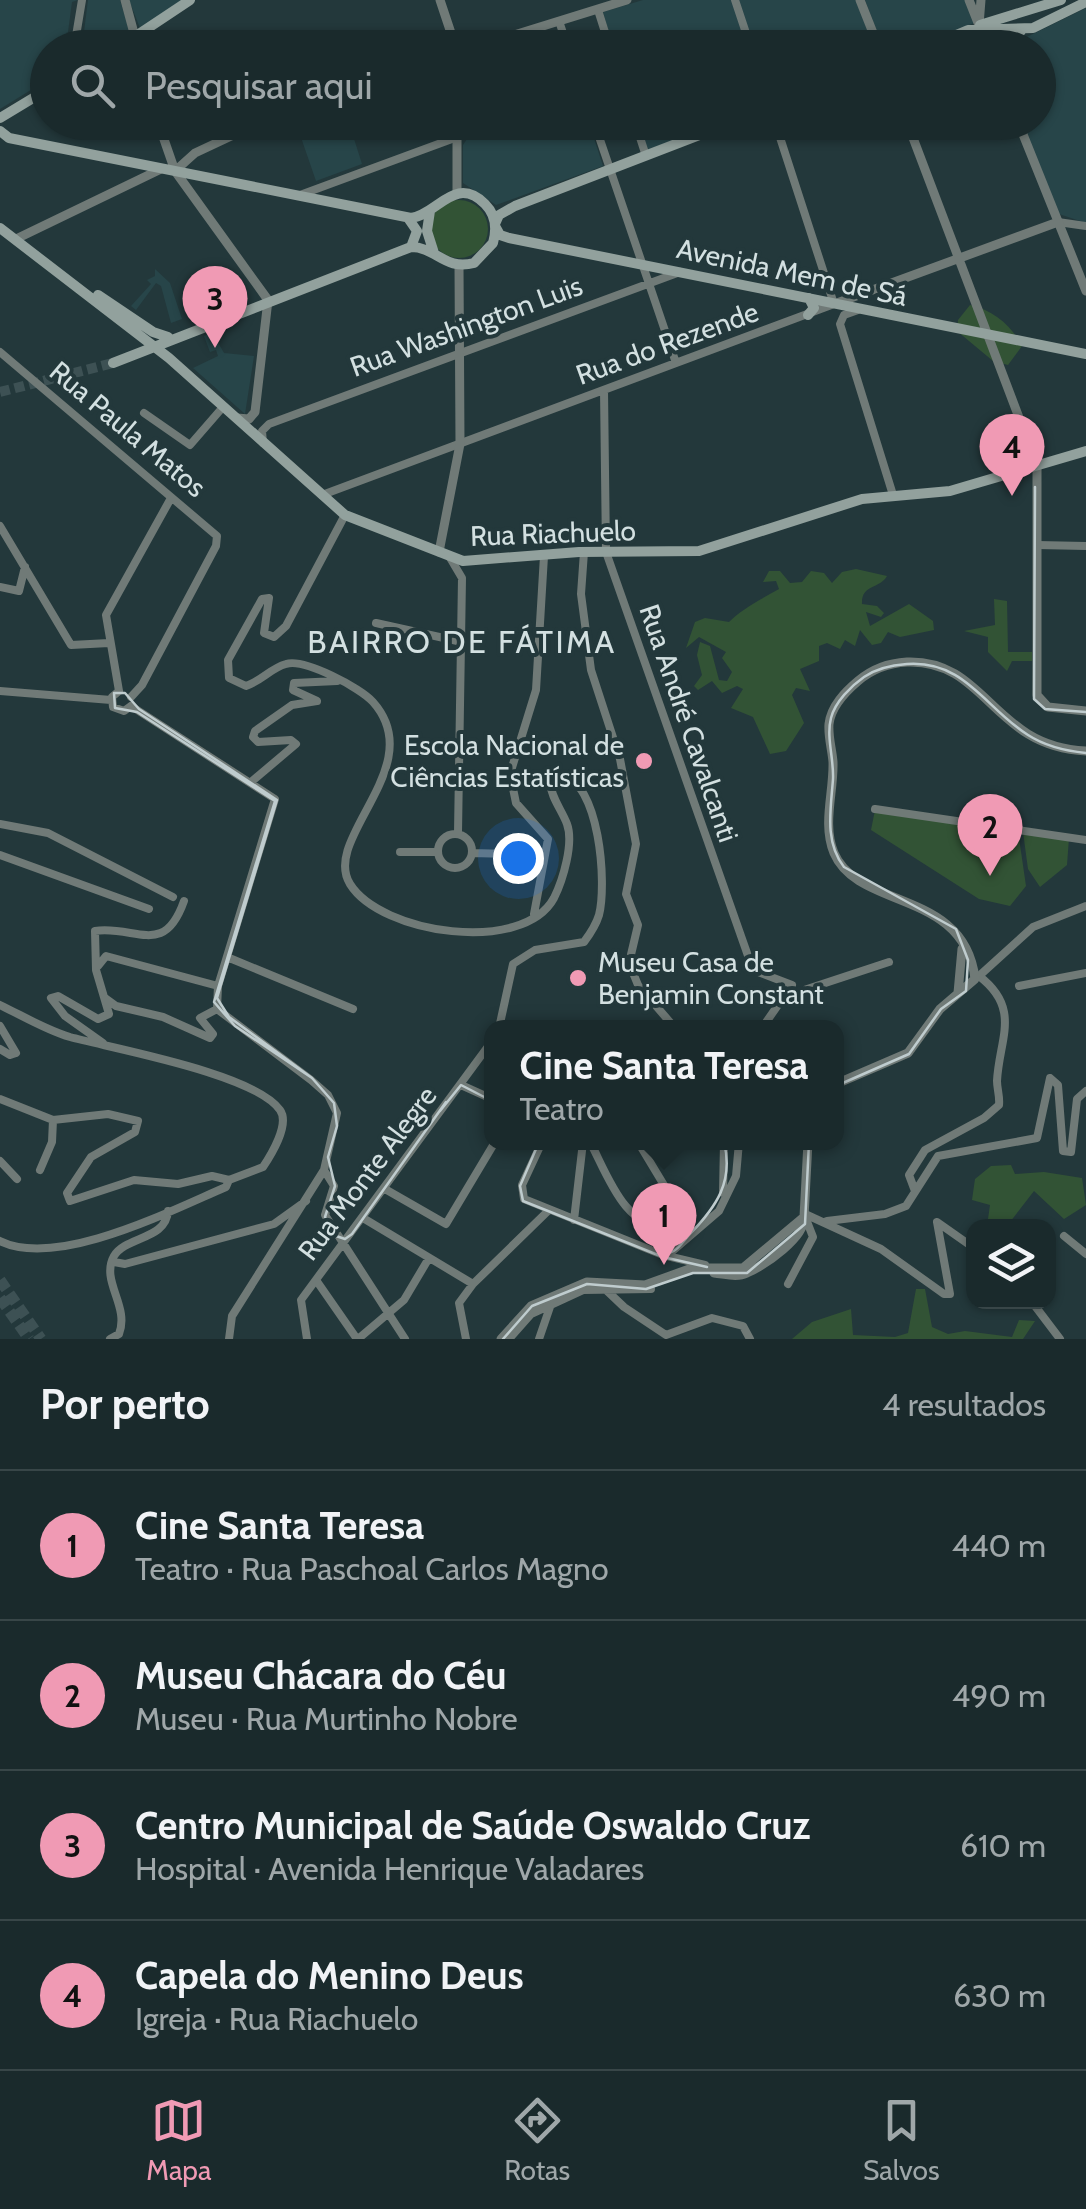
<!DOCTYPE html>
<html lang="pt">
<head>
<meta charset="utf-8">
<style>
	body { margin:0; font-family:Cabin,sans-serif; background:#273638; color:#f1f3f6 }
	.controls { position:absolute; right:30px; bottom:30px; display:grid; overflow:hidden; border-radius:20px; box-shadow:0 2px 8px #0004 }
	.controls button { width:90px; height:90px; display:grid; place-items:center; padding:0; border:0; border-bottom:2px solid #384648; background:#1a2a2c; color:#f1f3f6; font:50px sans-serif }
	.you { position:absolute; left:518px; top:858px; width:35px; height:35px; margin:-25px; border:8px solid #fff; border-radius:50%; background:#1a73e8; box-shadow:0 0 0 15px #1a73e833 }
	.badge { display:grid; place-items:center; width:65px; height:65px; border-radius:50%; background:#f09ab4; color:#111; font-size:32px; font-weight:700 }
	.pin { position:absolute; translate:-50% -82px; filter:drop-shadow(0 2px 5px #0008) }
	.pin::after { content:''; position:absolute; top:52px; width:35px; height:30px; background:inherit; clip-path:polygon(0 0,100% 0,50% 100%) }
	.popup { position:absolute; left:484px; top:1020px; width:360px; height:130px; box-sizing:border-box; display:grid; place-content:center; border-radius:20px; background:#1a2a2c; filter:drop-shadow(0 2px 8px #0005); font-size:32px; white-space:nowrap; color:#9fa7a9 }
	.popup b { font-size:38px; color:#f1f3f6 }
	.popup::after { content:''; position:absolute; left:50%; top:100%; margin-left:-20px; border:20px solid transparent; border-top-color:#1a2a2c }
	.list { margin:0; padding:0; list-style:none }
	h2 { display:flex; justify-content:space-between; align-items:center; height:130px; margin:0; padding:0 40px; font-size:42px }
	h2 small { font-size:32px; font-weight:400; color:#9fa7a9 }
	.list li { display:grid; grid-template-columns:65px 1fr auto; gap:30px; align-items:center; box-sizing:border-box; height:150px; padding:0 40px; border-top:2px solid #384648 }
	.list b { display:block; font-size:38px; white-space:nowrap }
	.list p { margin:0; font-size:32px; white-space:nowrap; color:#9fa7a9 }
	.list em { font-size:32px; font-style:normal; color:#9fa7a9 }
	.icon { flex:none; width:55px; height:55px; fill:none; stroke:currentColor; stroke-width:2; stroke-linecap:round; stroke-linejoin:round }
	.map { position:relative; flex:none; width:1086px; height:1339px; overflow:hidden }
	.search { position:absolute; background:#1a2a2c; box-shadow:0 2px 8px #0004; left:30px; right:30px; top:30px; height:110px; display:flex; align-items:center; gap:25px; box-sizing:border-box; padding:0 35px; border-radius:55px; color:#9fa7a9; font-size:38px }
	.sheet { height:730px; background:#1a2a2c }
	nav { display:flex; justify-content:space-around; align-items:center; box-sizing:border-box; height:140px; border-top:2px solid #384648; background:#1a2a2c; font-size:28px; color:#9fa7a9 }
	nav a { display:grid; justify-items:center; gap:5px }
	nav .on { color:#f09ab4 }
	.map>svg:first-child { display:block }
	.built { fill:#274549 }
	.green { fill:#325335 }
	.lines { fill:none; stroke-linecap:round; stroke-linejoin:round }
	.secondary-tunnel { stroke:#3d5154; stroke-width:10; stroke-dasharray:10 5; stroke-linecap:butt }
	.primary-tunnel { stroke:#3d5154; stroke-width:11; stroke-dasharray:11 5.5; stroke-linecap:butt }
	.minor { stroke:#707a77; stroke-width:8 }
	.tertiary { stroke:#707a77; stroke-width:9 }
	.secondary { stroke:#92a19d; stroke-width:10 }
	.tram { stroke:#bfccce; stroke-width:2.5 }
	.poi-dot { fill:#f09ab4; stroke:#23383b; stroke-width:4 }
	.labels { text-anchor:middle; stroke-width:8; stroke-linejoin:round; paint-order:stroke }
	.street-label { font-size:28px; fill:#d3e0e1; stroke:#23383b }
	.poi-label { font-size:28px; fill:#d3e0e1; stroke:#23383b; text-anchor:end }
	.quarter-label { font-size:32px; letter-spacing:2.5px; fill:#d3e0e1; stroke:#23383b }
</style>
</head>
<body>
<div class="map">
<svg width="1086" height="1339" viewBox="0 0 1086 1339">
	<rect width="100%" height="100%" fill="#23383b"/>
	<path class="built" d="M0,0h78l-6,2 -6,45 -18,1 -1,32 -47,29z
		M88,0h32l10,33 -23,14 -25,1z
		M129,0h53l-42,28z
		M643,0h89l16,47h-135l-10,-35z
		M736,0h120l18,47h-122z
		M865,0h101l8,23 -58,24h-33z
		M1086,8v215l-27,-9 -37,-91 16,-1v-74h-34z
		M296,123h53l13,41 -46,17z
		M514,123h75l14,43 -107,39 -33,-22v-38l4,-6z
		M637,123h83l-73,27z
		M155,269l15,14 12,36 -11,4 -10,-37 -5,-3 -20,27 -5,-4 20,-22 -4,-4 8,-4z
		M212,332l12,21 30,3 -9,58 -52,-46 25,-12 -2,-6 -6,2 -6,-16z"/>
	<path class="green" d="M430 229a29 29 0 1 1 58 0a29 29 0 1 1-58 0Z
		M970,305c23,5 41,20 52,41l-14,19 -15,-4 -36,-30 1,-11z
		M856,569l31,7c-7,13 -26,8 -25,28l15,2 7,7 -3,4 -15,-5 4,14 39,-22 24,17 1,9 -34,7 -12,-5 -7,11 -9,2 -12,-15 -5,16 -10,-6 -5,9 -13,-6 -8,3v15l-19,8 10,22 -14,-3 -4,7 12,28 -18,28 -16,3 -17,-37 -22,-9 12,-19 -6,-3 -15,7 -10,-12 -14,9 -4,-4 8,-11 -5,-20 3,-13 10,4 9,34 8,1 5,-9 -10,-14 4,-6 -27,-15 -13,11 9,-26 10,-4 24,4c11,-12 34,-24 50,-33l-3,-8 -13,1 6,-11h11l10,12 12,-1 9,-11 13,2 8,10 10,-11z
		M994,599l13,2 1,51h24v9h-20l-5,10 -19,-19v-15l-24,-6 31,-6z
		M875,810l143,21 8,55 -16,20 -31,-7 -108,-69z
		M1023,832l46,6 -2,27 -27,22 -12,-18z
		M1011,1165l4,9 29,-2 38,6 4,27 -22,14 -30,-28 -27,35 -19,-7 2,-14 -18,-5 3,-21 16,-13z
		M916,1289h9l7,38 16,7 17,-3 47,6 7,-17 16,1 -12,18h-231l20,-17 39,-13 2,26 42,2 13,-4z"/>
	<g class="lines">
		<path class="secondary-tunnel" d="M0,392l113,-29"/>
		<path class="primary-tunnel" d="M0,1280l41,59
			M0,1298l29,41"/>
		<path class="minor" d="M735,0l16,48
			M598,10l12,38
			M559,21l9,27
			M74,48l8,-48
			M594,122l82,241
			M635,122l11,34
			M300,195l198,-73
			M1058,222l28,4
			M858,310l-14,5 -4,9 53,171
			M0,352l217,184 -1,10 -74,139 -11,12
			M604,390l2,162 147,418 39,15 -30,43
			M144,413l46,32 33,-38
			M263,443l-1,-12 7,-7 411,-152
			M322,495l512,-191 -59,-182
			M345,515l-59,111 -12,11 -10,-4 5,-35 -7,1 -34,61 1,18 17,8c15,-5 25,-18 40,-22 18,-6 75,24 87,38 57,64 -52,136 -23,182 31,50 173,71 204,14 9,-18 20,-55 13,-74 -5,-14 -16,-26 -17,-42l10,-8c40,7 47,110 39,141 -3,10 -9,19 -15,27l-49,8 -22,14 -14,64
			M0,526l71,119 38,-2
			M1037,545l49,1
			M584,552l-3,42 10,76 29,89 16,85 -10,50 12,31 -9,38 9,22 37,43
			M449,556l13,22 -4,255
			M0,587l19,4 6,-24
			M376,623l86,19
			M0,691l111,9
			M119,691l-13,-76 65,-117
			M119,691l-7,6 1,10 11,4 7,-5
			M131,706l144,93 -57,187 -1,23 94,71 17,15 9,18 -13,57 -92,146 -3,23
			M251,782l45,-38 -5,-4 -33,2 -5,-5 2,-6 37,-26 25,-4 -24,-11 1,-7 43,-2
			M875,809l211,31
			M0,824l48,9 125,64
			M438 851a17 17 0 1 1 34 0a17 17 0 1 1-34 0Z
			M400,852h38
			M472,853l41,1
			M0,855l149,54
			M534,914l14,-75 -32,-36 -6,-29 26,-84 8,-134
			M227,957l126,52
			M98,966l8,-10 112,30
			M979,976l54,-49 53,-21
			M1019,986l67,-13
			M789,995l100,-33
			M105,998l11,8 47,11 47,21 3,-4 -13,-16 17,-9
			M0,1005c23,11 46,25 70,32 45,12 185,37 210,73 10,14 -9,45 -17,57l-34,13 -3,7c-56,24 -169,82 -226,54
			M0,1026l16,27 -6,2 -10,-6
			M103,1043l-38,-27 -14,-18 7,-2 40,23 11,-5 -13,-44 -1,-39c41,-6 69,27 89,-30
			M461,1085l31,14
			M0,1099l53,21 55,-6 30,7 -3,11 -44,25 -24,36 3,8 64,-21 44,4 34,-8 17,4
			M542,1142l-20,43 2,14 139,56 42,10
			M590,1142c16,29 36,92 78,81l11,-11 -3,-7 -38,-63
			M0,1161l17,18
			M40,1170l12,-28 1,-22
			M324,1170l10,16 -9,29 80,124
			M385,1189l61,35 49,-82
			M915,1191l-6,-16 16,-25 59,-32 15,-13c1,-9 -2,-16 -2,-24 2,-42 25,-72 -18,-105
			M723,1193l1,-51
			M805,1214l76,35 63,45h6l-13,-72 37,26
			M363,1218l110,66
			M574,1220l9,-78
			M827,1221l58,-7 21,-8 32,-50 99,-18 13,-60 8,7 5,66 8,1 6,-53 9,-8
			M1064,1236l22,18
			M669,1254l50,-43 17,-35 3,-34
			M114,1262l11,2 149,-40 32,-23
			M316,1280l41,59
			M788,1284l25,-47 -7,-18
			M604,1288l20,19 42,28 46,-17 31,8 7,13
			M1032,1302l28,37
			M110,1339l9,-5c11,-28 -19,-53 -5,-78 12,-20 52,-16 54,-45
			M307,1339l-6,-39 191,-259
			M358,1339l46,-39 25,-42
			M466,1339l-7,-36 14,-19 76,-74
			M509,1339l22,-25 52,-24 68,-1
			M539,1339l12,-35"/>
		<path class="tertiary" d="M125,0l13,48
			M440,0l16,48
			M860,0l19,48
			M969,0l19,48
			M979,25l2,-25
			M472,48l155,-48
			M158,122l17,49 93,129 -13,112 -6,7 -12,-1
			M457,122v72
			M907,122l130,343v230l11,12 38,4
			M1018,122l68,169
			M175,171l20,-18 66,-31
			M16,239l145,-70
			M837,303l221,-81
			M439,552l21,-108 -1,-178
			M958,993l4,-44
			M836,1084l72,-31 32,-44 35,-30c-10,-90 -117,-69 -141,-126 -12,-29 0,-61 -1,-91 -1,-13 -5,-25 -4,-38 2,-18 16,-32 29,-43 14,-12 31,-18 49,-19 59,-2 77,45 121,72 18,11 37,16 58,17
			M714,1273c11,1 23,5 33,0 18,-8 59,-36 57,-56
			M501,1339l30,-33 56,-24 58,3 47,-17h51l61,-51 4,-75"/>
		<path class="secondary" d="M980,25l81,-25
			M118,48l72,-48
			M925,48l43,-18 65,-2 53,-26
			M1004,48l17,-17
			M0,118l48,-29
			M0,131l9,7 402,80c26,-3 44,-44 74,-14 11,11 12,25 8,39l-19,20c-29,8 -38,-16 -63,-16l-298,116
			M430,211l-3,20 7,22
			M408,218l9,13 -6,16
			M495,224l4,-9 16,-9 218,-84
			M495,226l5,9 9,3 577,116
			M0,228l169,130 176,157 118,46 116,-9 120,-1 163,-52 88,-8 136,-40
			M98,295l55,37 15,5
			M808,315l6,-7 -5,-10"/>
		<path class="tram" d="M1035,487l-1,212 11,10 41,3
			M650,1027l1,1
			M312,1078l-77,-52 -21,-24 61,-201 -138,-89 -22,-4 -1,-15h11l14,16 138,91 -60,198 12,19 83,61 22,25 3,23 -9,31 7,29 -10,31 8,18 12,4 7,-5 94,-132
			M836,1086l73,-32 32,-45 25,-18 2,-31 -12,-31 -112,-62c-20,-25 -13,-59 -11,-88 1,-20 -7,-42 -2,-61 4,-16 20,-32 33,-41 13,-9 28,-12 43,-13 58,-4 78,44 121,71 17,11 38,16 58,18
			M440,1111l21,-26 31,16
			M539,1142l-19,44 3,15 140,56 44,10
			M658,1254c18,1 21,-8 32,-20 26,-27 44,-52 34,-92
			M503,1339l29,-33 55,-22 59,5 47,-16h54l58,-49 4,-82"/>
	</g>
	<g class="poi-dot">
		<circle cx="644" cy="761" r="10"/>
		<circle cx="578" cy="978" r="10"/>
	</g>
	<g class="labels">
		<g class="street-label">
			<text transform="translate(792 272) rotate(12)" y="10">Avenida Mem de Sá</text>
			<text transform="translate(466 326) rotate(-20)" y="10">Rua Washington Luis</text>
			<text transform="translate(667 343) rotate(-20)" y="10">Rua do Rezende</text>
			<text transform="translate(128 429) rotate(40)" y="10">Rua Paula Matos</text>
			<text transform="translate(553 533) rotate(-2)" y="10">Rua Riachuelo</text>
			<text transform="translate(689 723) rotate(71)" y="10">Rua André Cavalcanti</text>
			<text transform="translate(367 1173) rotate(-53)" y="10">Rua Monte Alegre</text>
		</g>
		<g class="poi-label">
			<text x="624" y="755">Escola Nacional de<tspan x="624" dy="32">Ciências Estatísticas</tspan></text>
			<text x="598" y="972" text-anchor="start">Museu Casa de<tspan x="598" dy="32">Benjamin Constant</tspan></text>
		</g>
		<g class="quarter-label">
			<text x="462" y="653">BAIRRO DE FÁTIMA</text>
		</g>
	</g>
</svg>
<div class="controls">
<button><svg class="icon" aria-label="layers" viewBox="0 0 24 24"><path d="M12 4l9 5-9 5-9-5zM3 14l9 5 9-5"/></svg></button>
</div>
<div class="you"></div>
<div class="pin badge" style="left:664px;top:1265px">1</div>
<div class="popup"><b>Cine Santa Teresa</b>Teatro</div>
<div class="pin badge" style="left:990px;top:876px">2</div>
<div class="pin badge" style="left:215px;top:348px">3</div>
<div class="pin badge" style="left:1012px;top:496px">4</div>
<div class="search"><svg class="icon" aria-label="search" viewBox="0 0 24 24"><circle cx="10" cy="10" r="6"/><path d="M15 15l6 6"/></svg>Pesquisar aqui</div>
</div>
<section class="sheet">
<h2>Por perto<small>4 resultados</small></h2>
<ul class="list">
<li><span class="badge">1</span><div><b>Cine Santa Teresa</b><p>Teatro · Rua Paschoal Carlos Magno</p></div><em>440 m</em></li>
<li><span class="badge">2</span><div><b>Museu Chácara do Céu</b><p>Museu · Rua Murtinho Nobre</p></div><em>490 m</em></li>
<li><span class="badge">3</span><div><b>Centro Municipal de Saúde Oswaldo Cruz</b><p>Hospital · Avenida Henrique Valadares</p></div><em>610 m</em></li>
<li><span class="badge">4</span><div><b>Capela do Menino Deus</b><p>Igreja · Rua Riachuelo</p></div><em>630 m</em></li>
</ul>
</section>
<nav>
<a class="on"><svg class="icon" aria-label="map" viewBox="0 0 24 24"><path d="M3 6l6-2 6 2 6-2v14l-6 2-6-2-6 2zM9 4v14M15 6v14"/></svg>Mapa</a>
<a><svg class="icon" aria-label="directions" viewBox="0 0 24 24"><path d="M12 3l9 9-9 9-9-9zM9 14v-3h6M13 9l2 2-2 2"/></svg>Rotas</a>
<a><svg class="icon" aria-label="saved" viewBox="0 0 24 24"><path d="M7 4h10v16l-5-4-5 4z"/></svg>Salvos</a>
</nav>
</body>
</html>
